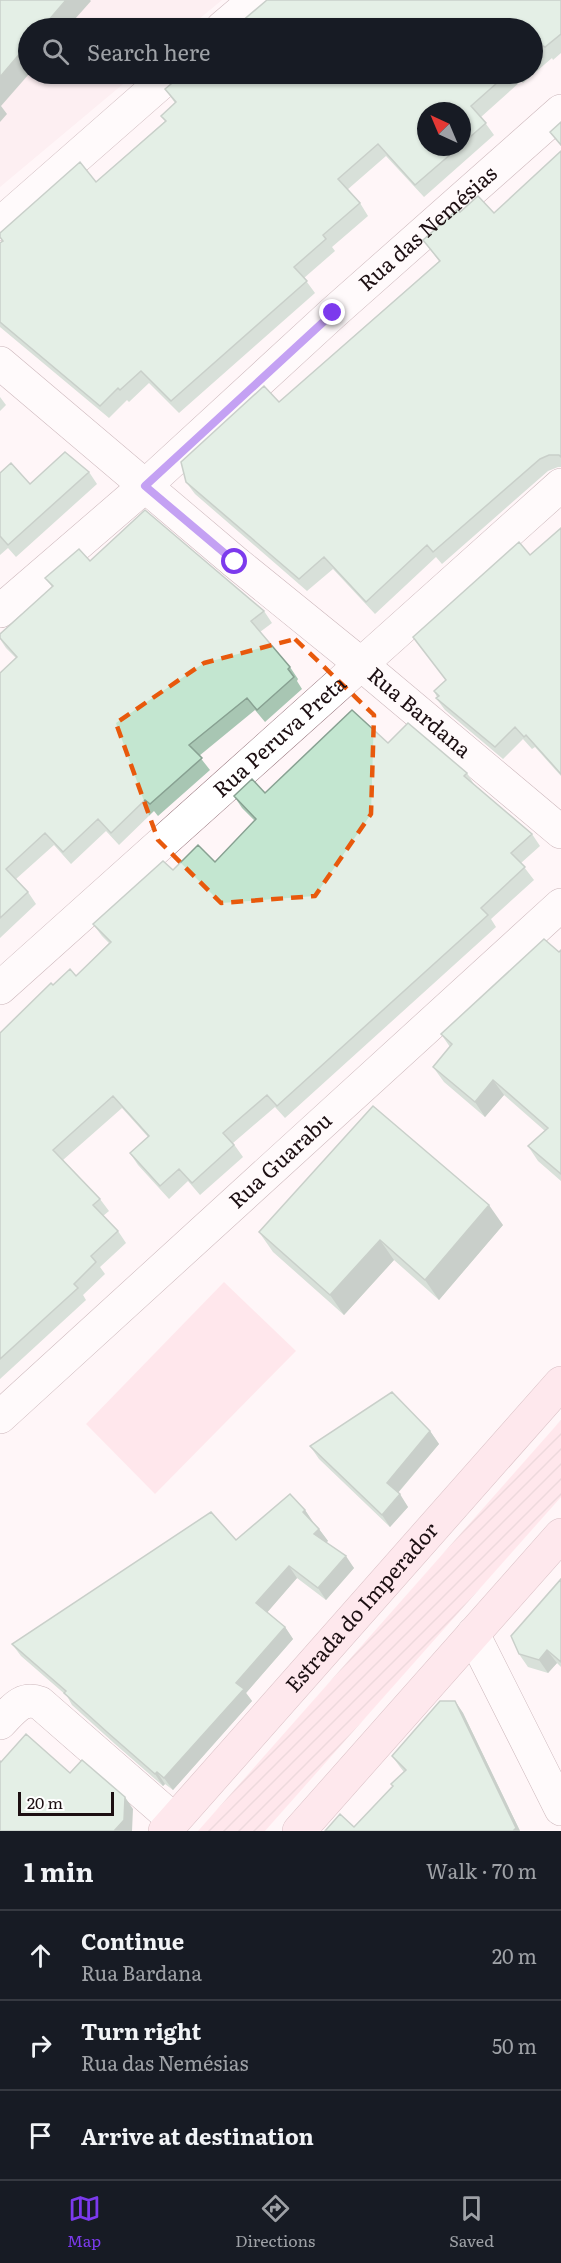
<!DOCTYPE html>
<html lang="en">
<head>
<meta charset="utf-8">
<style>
	body { margin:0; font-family:Literata,serif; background:#242831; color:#f1f3f6 }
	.compass { position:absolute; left:417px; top:102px; width:54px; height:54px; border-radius:50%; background:#171b24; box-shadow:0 2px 4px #0004; rotate:316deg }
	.scale { position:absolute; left:18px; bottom:15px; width:96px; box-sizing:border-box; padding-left:6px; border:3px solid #1c0f12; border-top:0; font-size:16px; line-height:21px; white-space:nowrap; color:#1c0f12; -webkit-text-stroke:4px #fff; paint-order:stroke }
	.stop { position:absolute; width:18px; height:18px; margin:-14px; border:4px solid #7c3aed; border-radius:50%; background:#fff }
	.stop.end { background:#7c3aed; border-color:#fff; box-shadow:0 2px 6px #0008 }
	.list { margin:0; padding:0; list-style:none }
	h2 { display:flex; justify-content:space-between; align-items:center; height:78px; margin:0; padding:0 24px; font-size:26px }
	h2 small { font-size:20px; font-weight:400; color:#9ea1a6 }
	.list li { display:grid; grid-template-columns:39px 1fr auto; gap:18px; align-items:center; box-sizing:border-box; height:90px; padding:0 24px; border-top:2px solid #363941 }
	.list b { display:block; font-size:22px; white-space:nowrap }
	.list p { margin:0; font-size:20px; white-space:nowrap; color:#9ea1a6 }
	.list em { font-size:20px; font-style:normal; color:#9ea1a6 }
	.icon { flex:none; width:33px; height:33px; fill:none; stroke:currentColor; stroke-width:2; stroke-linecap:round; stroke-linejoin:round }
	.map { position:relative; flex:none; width:561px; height:1831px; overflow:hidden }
	.search { position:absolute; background:#171b24; box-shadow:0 2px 4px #0004; left:18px; right:18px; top:18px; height:66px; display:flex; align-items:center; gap:15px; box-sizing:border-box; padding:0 21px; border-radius:33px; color:#9ea1a6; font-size:22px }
	.sheet { height:348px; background:#171b24 }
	nav { display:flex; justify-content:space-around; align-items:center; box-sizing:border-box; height:84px; border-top:2px solid #363941; background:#171b24; font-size:16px; color:#9ea1a6 }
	nav a { display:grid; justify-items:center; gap:3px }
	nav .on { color:#7c3aed }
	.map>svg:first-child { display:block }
	.built { fill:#fae6ea }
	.garden { fill:url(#garden-furrows) }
	.pitch { fill:#fed6de }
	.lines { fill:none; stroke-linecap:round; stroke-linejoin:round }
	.minor-casing { stroke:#8e6a72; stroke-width:34 }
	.major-casing { stroke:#ac7f89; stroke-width:34 }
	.minor { stroke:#fff; stroke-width:33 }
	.major { stroke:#fcd7df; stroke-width:33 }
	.wall { fill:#a8c6b3; fill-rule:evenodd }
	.shaded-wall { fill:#88a192 }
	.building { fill:#c3e6d0; stroke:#88a192; stroke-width:1.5 }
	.route { stroke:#7c3aed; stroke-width:8 }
	.marked { fill:none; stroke:#e8590c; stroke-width:4.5; stroke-dasharray:12 8; stroke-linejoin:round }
	.labels { text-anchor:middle; stroke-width:4.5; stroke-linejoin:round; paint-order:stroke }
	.street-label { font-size:21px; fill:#1c0f12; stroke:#fff }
</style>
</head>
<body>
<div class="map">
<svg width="561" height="1831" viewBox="0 0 561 1831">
	<defs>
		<pattern id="garden-furrows" width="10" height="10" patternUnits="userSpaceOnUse" patternTransform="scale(1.5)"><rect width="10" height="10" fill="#fed6de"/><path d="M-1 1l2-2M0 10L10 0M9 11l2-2" fill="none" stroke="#d9b6bd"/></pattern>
	</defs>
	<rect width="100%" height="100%" fill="#fff6f8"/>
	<path class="built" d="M0,0h222l-34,28h-160v46h107l-135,113z"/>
	<path class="garden" d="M561,1420v77l-296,334h-67z"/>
	<path class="pitch" d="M224,1282l72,69 -141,143 -69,-70z"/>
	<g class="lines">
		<g class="minor-casing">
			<g id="minor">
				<path d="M222,28l33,-28"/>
				<path d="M0,224l171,-150"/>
				<path id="s1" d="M0,363l235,199 127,103 199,167"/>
				<path id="s2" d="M0,611l145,-125 188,-173 228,-202"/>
				<path id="s3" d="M0,988l561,-503"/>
				<path id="s4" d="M0,1417l561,-512"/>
				<path d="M473,1634l88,175"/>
				<path d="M0,1723c13,-13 21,-27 40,-20l134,117"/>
			</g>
		</g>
		<g class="major-casing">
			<g id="major">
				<path id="s5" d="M165,1831l396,-448"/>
				<path d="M299,1831l262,-296"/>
			</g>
		</g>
		<use href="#minor" class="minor"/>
		<use href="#major" class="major"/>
	</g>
	<path class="wall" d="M561,0v53l-8,7 -1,-2 -29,25 -2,-2 -40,36 13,18 -70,62 -38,-41 -39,34 13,13 8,13 -36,31 3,4 -31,27 11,15 -136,120 -30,-30 -20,19 -2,-2 -18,18 -109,-91v-84l2,-2 -2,-3v-5l96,-51 69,-61 -4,-5 14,-13 -10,-14 18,-15h349v-46zM462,111v36h-36z
		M561,151v316h-3l-10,4 -106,93 -6,-7 -61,57 -42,-45 -26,22 -112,-97 -9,-12 93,-80 160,-141 -16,-21 37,-28 34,1z
		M0,397l6,8 -6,6z
		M89,472l8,12 -81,73 -8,-9 -8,7v-82l30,11z
		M561,528v248l-26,-29 -3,2 -9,-10 -20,20 -58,-49 -9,-12 1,-1 -3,-6 12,-11 -33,-43 117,-82z
		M90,561l174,50 8,12 -12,9 30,35 8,12 -1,2 5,8 -37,33 -10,-12 -56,46 11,14 -52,46 -4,-5 -35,34 -13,-14 -35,33 -17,-19 -38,34 12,13 8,12 -36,34v-265l16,-15 -10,-10 -6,-9v-5l52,-47 -7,-9z
		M388,743l79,30 8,13 57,48 8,12 -19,17 13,17 -43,39 5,8 -211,191 -10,-11 -42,36 10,14 -43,38 -12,-14 -19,18 -31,-34 -8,-12 18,-16 -26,-29 -59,52 37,39 9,12 -6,5 15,15 8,12 -26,24 5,7 -22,21 3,5 -86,79v-346l53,-48 23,-9 33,-33 -7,-7 -9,-12 80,-54 42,-8 40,-41 -13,-13 -8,-12 31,-3z
		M561,950v231l-23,-20 -10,-15 17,-15 -41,-36 -19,22 -41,-35 -11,-15 17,-20 -9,-13z
		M503,1225l-64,75 -45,-40 -50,55 -71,-63 -14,-20z
		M430,1431l9,13 -41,49 10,14 -18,20 -71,-68 -9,-13z
		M305,1510l8,12 6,7 9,12 -2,1 28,26 -28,32 -29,-22 -30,34 18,15 8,12 -47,54 6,8 -79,89 -8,-6 -2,2 -48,-42 -43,-39 -5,-9 -46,-40 -9,-12 224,-104z
		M561,1579v88l-4,-4 -9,10 -20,-6 -9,-13z
		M455,1701l8,12 57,118h-195l29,-4 39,-40 -2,-3 13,-12 -4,-5 -8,-11z"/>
	<path class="shaded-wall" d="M66,0h24l1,1 -24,27h-25z
		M28,44l1,30 -28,32 6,8 -7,8v-45z
		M493,1080l11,15 -19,22 -10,-15z
		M489,1205l14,20 -64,75 -14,-20z
		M380,1240l14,20 -50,55 -14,-20z
		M430,1431l9,13 -44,52 -8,-13z
		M400,1494l8,13 -18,20 -8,-12z
		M305,1510l8,12 -1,2 -9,-12z
		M319,1529l9,12 -5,5 -9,-12z
		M346,1556l8,12 -28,32 -8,-12z
		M289,1566l8,12 -32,37 -9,-12z
		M285,1627l8,12 -47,54 6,8 -79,89 -9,-12 72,-95z
		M547,1650l10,13 -9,10 -9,-13z
		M455,1701l8,12 57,118h-7z
		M157,1772l8,12 -2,2 -8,-12z
		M125,1797l8,12 -1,22h-18z"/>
	<path class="building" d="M0,0h66l-24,28h-14v16l-28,33z
		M267,0h294v34l-16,13 -2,-1 -11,9v-27h-298z
		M183,74h324l-36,32 15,17 -24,21v-33h-36v36h33l-44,38 -37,-41 -40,35 22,24 -37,32 3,4 -32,28 13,14 -136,120 -30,-30 -21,19 -2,-2 -18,18 -100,-84v-79l3,-2 -3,-4v-4l80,-71 16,20 70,-61 -5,-5 15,-14 -11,-13z
		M561,122v23l-11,-13z
		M561,151v306l-2,-2h-10l-9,4 -107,93 -6,-7 -61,57 -42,-45 -25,22 -113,-97 -5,-20 83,-76 15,16 161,-141 -17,-21 35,-31 2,3 18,-16 16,17z
		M65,452l24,20 -81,73 -8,-9v-63l11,-10 19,21z
		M145,510l119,101 -13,10 39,46 -2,2 6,8 -37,33 -10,-12 -58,47 13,13 -52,46 -5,-4 -34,33 -13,-14 -35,33 -18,-19 -39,36 22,23 -28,26v-245l17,-16 -17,-19v-4l53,-48 -8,-8 34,-29 11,12z
		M561,528v246l-35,-39 -2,2 -9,-10 -20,20 -59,-49 3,-2 -5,-5 12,-11 -33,-43 106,-95 11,13z
		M352,710l36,33 20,-20 59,50 -3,3 68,58 -21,19 14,14 -44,41 7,7 -211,191 -10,-11 -44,38 11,12 -42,38 -13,-14 -19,17 -30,-33 19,-17 -36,-40 -60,54 47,49 -7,6 25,26 -27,25 5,6 -22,22 4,4 -78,71v-326l51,-50 2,2 17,-16 6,7 35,-34 -18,-18 70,-63 10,9 25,-25 17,17 41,-43 -22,-23 18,-17 13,14z
		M544,939l15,13 2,-2v224l-33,-28 20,-18 -55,-48 -18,22 -42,-35 19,-23 -11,-10z
		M373,1106l116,99 -64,75 -45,-40 -50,55 -71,-63z
		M392,1392l38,39 -43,52 13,11 -18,21 -72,-69z
		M290,1494l15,16 -2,2 16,17 -5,5 32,22 -28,32 -29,-22 -33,37 29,24 -49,56 8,6 -80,89 -7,-6 -2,2 -48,-42 -43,-39 2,-2 -54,-47 199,-132 25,28z
		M561,1579v83l-14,-12 -8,10 -20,-6 -8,-18z
		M440,1701h15l61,127 -3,3h-188l15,-17 14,13 39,-41 -2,-2 15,-14 -14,-14z
		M26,1734l44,39 12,-13 43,37 -1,23 -10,11h-114v-70l1,1z"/>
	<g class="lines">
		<path class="route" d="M235,562l-90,-76 188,-173"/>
	</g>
	<path d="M0 0H561V1831H0ZM295,639l79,76 -3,99 -56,82 -94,7 -63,-63 -42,-117 88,-60z" fill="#fff6f8" fill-opacity=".55" fill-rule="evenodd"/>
	<path class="marked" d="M295,639l79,76 -3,99 -56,82 -94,7 -63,-63 -42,-117 88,-60z"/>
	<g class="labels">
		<g class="street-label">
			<text dy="7" stroke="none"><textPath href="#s2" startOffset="574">Rua das Nemésias</textPath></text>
			<text dy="7" stroke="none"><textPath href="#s1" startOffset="546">Rua Bardana</textPath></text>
			<text dy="7" stroke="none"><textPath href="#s3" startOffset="376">Rua Peruva Preta</textPath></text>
			<text dy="7" stroke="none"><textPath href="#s4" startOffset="380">Rua Guarabu</textPath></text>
			<text dy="7" stroke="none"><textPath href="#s5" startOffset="298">Estrada do Imperador</textPath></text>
		</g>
	</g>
</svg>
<svg class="compass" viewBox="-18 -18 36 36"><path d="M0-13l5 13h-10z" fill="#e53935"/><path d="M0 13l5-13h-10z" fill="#9ea1a6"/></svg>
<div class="scale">20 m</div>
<div class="stop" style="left:235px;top:562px"></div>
<div class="stop end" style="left:333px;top:313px"></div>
<div class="search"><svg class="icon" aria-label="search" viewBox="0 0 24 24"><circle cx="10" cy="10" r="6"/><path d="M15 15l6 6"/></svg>Search here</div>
</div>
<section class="sheet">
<h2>1 min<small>Walk · 70 m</small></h2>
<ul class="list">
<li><svg class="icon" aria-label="ahead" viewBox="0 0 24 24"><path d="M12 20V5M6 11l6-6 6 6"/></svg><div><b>Continue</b><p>Rua Bardana</p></div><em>20 m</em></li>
<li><svg class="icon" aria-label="right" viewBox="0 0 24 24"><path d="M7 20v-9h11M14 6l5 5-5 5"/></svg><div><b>Turn right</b><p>Rua das Nemésias</p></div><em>50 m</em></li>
<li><svg class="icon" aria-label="arrive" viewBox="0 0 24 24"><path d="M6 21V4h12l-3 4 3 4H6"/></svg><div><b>Arrive at destination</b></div></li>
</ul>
</section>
<nav>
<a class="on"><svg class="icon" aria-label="map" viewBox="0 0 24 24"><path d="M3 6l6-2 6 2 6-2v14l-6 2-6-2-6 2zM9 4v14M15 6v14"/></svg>Map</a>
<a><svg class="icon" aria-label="directions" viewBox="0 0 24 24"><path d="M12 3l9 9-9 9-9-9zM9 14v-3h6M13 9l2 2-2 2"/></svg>Directions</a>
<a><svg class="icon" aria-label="saved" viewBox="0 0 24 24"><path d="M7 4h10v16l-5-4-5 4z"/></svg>Saved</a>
</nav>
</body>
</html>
